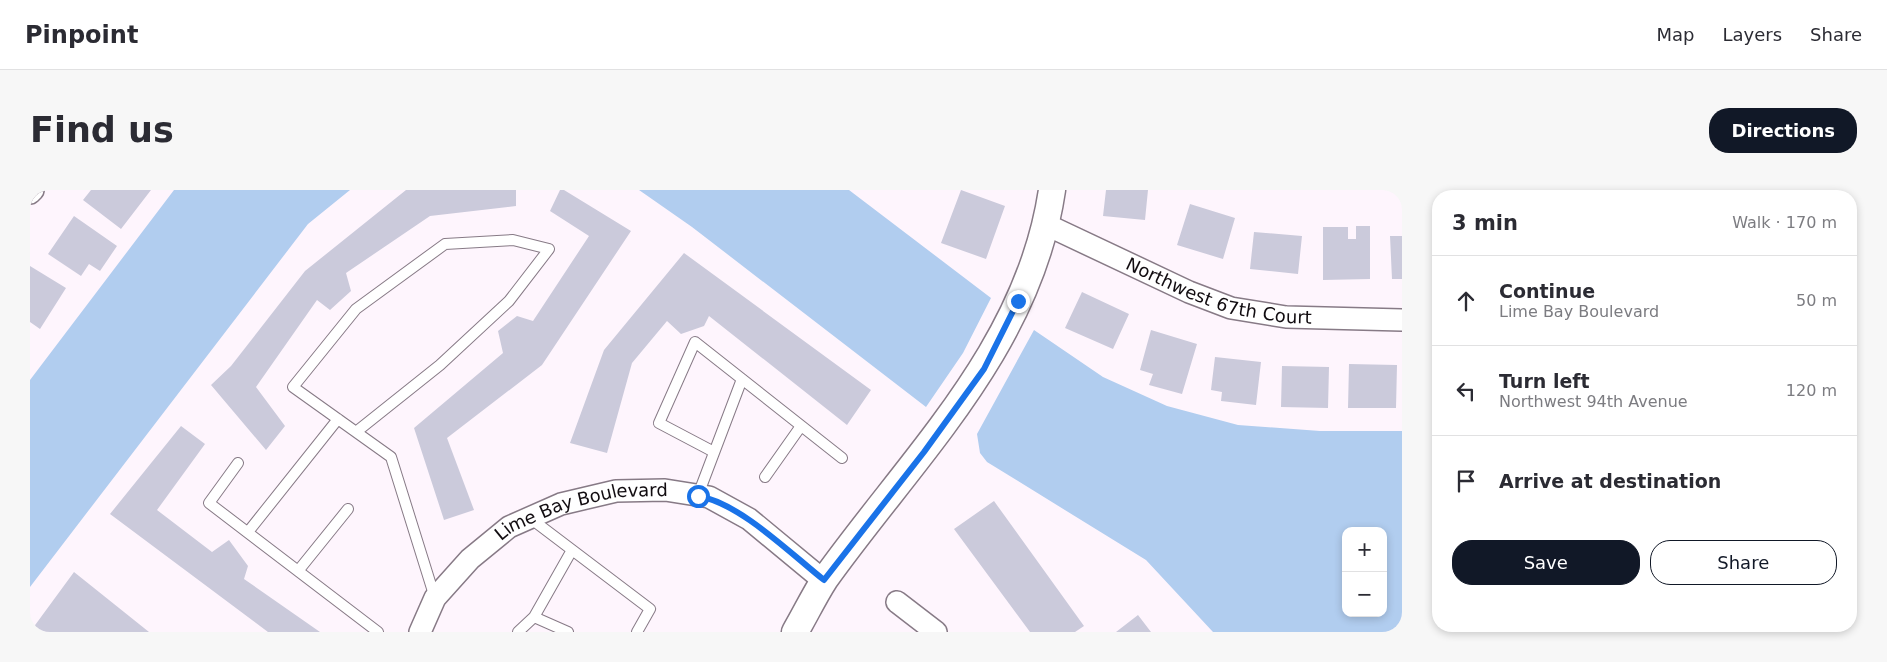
<!DOCTYPE html>
<html lang="en">
<head>
<meta charset="utf-8">
<style>
	body { margin:0; font-family:"DejaVu Sans",sans-serif; background:#f7f7f7; color:#2b2b33 }
	.controls { position:absolute; right:15px; bottom:15px; display:grid; overflow:hidden; border-radius:10px; box-shadow:0 2px 8px #0003 }
	.controls button { width:45px; height:45px; display:grid; place-items:center; padding:0; border:0; border-bottom:1px solid #e1e1e2; background:#fff; color:#2b2b33; font:25px sans-serif }
	.stop { position:absolute; width:15px; height:15px; margin:-11px; border:4px solid #1a73e8; border-radius:50%; background:#fff }
	.stop.end { background:#1a73e8; border-color:#fff; box-shadow:0 1px 5px #0008 }
	.list { margin:0; padding:0; list-style:none }
	h2 { display:flex; justify-content:space-between; align-items:center; height:65px; margin:0; padding:0 20px; font-size:21px }
	h2 small { font-size:16px; font-weight:400; color:#7c7c81 }
	.list li { display:grid; grid-template-columns:32px 1fr auto; gap:15px; align-items:center; box-sizing:border-box; height:90px; padding:0 20px; border-top:1px solid #e1e1e2 }
	.list b { display:block; font-size:19px; white-space:nowrap }
	.list p { margin:0; font-size:16px; white-space:nowrap; color:#7c7c81 }
	.list em { font-size:16px; font-style:normal; color:#7c7c81 }
	.actions { display:flex; gap:10px; padding:15px 20px }
	.actions a { flex:1; padding:11px 0; border:1px solid #111827; border-radius:20px; text-align:center; font-size:18px; color:#111827 }
	.actions .main { background:#111827; color:#fff }
	.icon { flex:none; width:28px; height:28px; fill:none; stroke:currentColor; stroke-width:2; stroke-linecap:round; stroke-linejoin:round }
	.map { position:relative; flex:none; width:1372px; height:442px; overflow:hidden; border-radius:20px }
	header { display:flex; align-items:center; gap:30px; box-sizing:border-box; height:70px; padding:0 25px; background:#fff; border-bottom:1px solid #e1e1e2 }
	header strong { font-size:24px }
	nav { display:flex; gap:28px; margin-inline-start:auto; font-size:18px }
	.intro { display:flex; align-items:center; justify-content:space-between; box-sizing:border-box; height:120px; padding:0 30px }
	h1 { margin:0; font-size:35px }
	.button { padding:12px 22px; border-radius:20px; background:#111827; color:#fff; font-size:18px; font-weight:700 }
	main { display:flex; gap:30px; padding:0 30px }
	aside { flex:1; background:#fff; border-radius:20px; box-shadow:0 2px 8px #0003 }
	.map>svg:first-child { display:block }
	.water { fill:#b1cdef; fill-rule:evenodd }
	.building { fill:#cbcadb }
	.lines { fill:none; stroke-linecap:round; stroke-linejoin:round }
	.service-casing { stroke:#877a86; stroke-width:12 }
	.minor-casing { stroke:#877a86; stroke-width:24 }
	.tertiary-casing { stroke:#877a86; stroke-width:29 }
	.service { stroke:#fff; stroke-width:10 }
	.minor { stroke:#fff; stroke-width:21 }
	.tertiary { stroke:#fff; stroke-width:26 }
	.route { stroke:#1a73e8; stroke-width:6 }
	.labels { text-anchor:middle; stroke-width:4.5; stroke-linejoin:round; paint-order:stroke }
	.street-label { font-size:18px; fill:#110c10; stroke:#fff }
</style>
</head>
<body>
<header>
<strong>Pinpoint</strong>
<nav><a>Map</a><a>Layers</a><a>Share</a></nav>
</header>
<div class="intro"><h1>Find us</h1><a class="button">Directions</a></div>
<main>
<div class="map">
<svg width="1372" height="442" viewBox="0 0 1372 442">
	<rect width="100%" height="100%" fill="#fef5fd"/>
	<path class="water" d="M144,0h176l-42,34 -278,363v-207z
		M609,0h210l142,108 -28,55 -37,54 -234,-180z
		M1004,140l69,47 64,29 71,19 82,6h82v201h-189l-67,-72 -159,-98 -7,-9 -3,-19zM1316,341h37v82h-37z"/>
	<path class="building" d="M61,0h60l-30,39 -38,-29z
		M376,0h110v16l-86,10 -84,57 5,18 -21,19 -13,-10 -61,87 29,39 -19,24 -55,-65 20,-19 74,-95z
		M530,0h4l67,41 -89,134 -95,73 27,72 -30,10 -30,-92 89,-75 -5,-22 19,-15 16,5 56,-85 -39,-25z
		M931,0l44,16 -19,53 -45,-16z
		M1076,0h42l-3,30 -42,-4z
		M1160,14l45,14 -12,41 -46,-14z
		M44,26l43,30 -17,25 -11,-7 -8,12 -33,-22z
		M1326,36h14v53l-47,1v-53h25v12h8z
		M1224,42l48,4 -4,38 -48,-5z
		M1360,46h12v43h-10z
		M654,63l187,137 -24,35 -138,-109 -5,10 -23,8 -14,-13 -35,42 -25,90 -37,-10 34,-93z
		M0,76l36,22 -26,41 -10,-7z
		M1052,102l47,22 -16,35 -48,-21z
		M1121,140l46,14 -15,50 -33,-9 4,-11 -13,-4z
		M1185,167l46,5 -5,43 -35,-4 1,-9 -11,-2z
		M1319,174l48,1 -1,43h-48z
		M1252,176l47,1 -1,41 -47,-1z
		M151,236l24,18 -48,66 55,42 17,-12 19,26 -4,13 76,53h-52l-158,-118z
		M964,311l90,125 -9,6h-45l-76,-103z
		M44,382l75,60h-119z
		M1108,425l13,17h-35z"/>
	<g class="lines">
		<g class="service-casing">
			<path id="service" d="M326,242l84,-67 69,-64 40,-52 -36,-9 -68,4 -89,65 -63,78 98,70 44,141
				M684,262l-55,-29 36,-81 147,116
				M208,273l-29,40 169,129
				M735,287l36,-51
				M668,305l44,-116
				M500,328l120,91 -13,23
				M218,342l90,-113
				M268,381l50,-62
				M504,427l38,-67
				M488,442l16,-15 34,15"/>
		</g>
		<g class="minor-casing">
			<g id="minor">
				<path d="M0,3l3,-3"/>
				<path id="s1" d="M1017,35l142,67 42,16 55,9 116,3"/>
				<path d="M867,412l39,30"/>
				<path id="s2" d="M390,442l15,-34 35,-39 39,-32 52,-23 55,-13 49,-1 44,7 40,22 75,62"/>
			</g>
		</g>
		<g class="tertiary-casing">
			<path id="tertiary" d="M765,442c10,-17 19,-36 30,-53 88,-123 204,-232 227,-389"/>
		</g>
		<use href="#service" class="service"/>
		<use href="#minor" class="minor"/>
		<use href="#tertiary" class="tertiary"/>
	</g>
	<g class="lines">
		<path class="route" d="M668,306c42,7 93,58 126,84l100,-128 60,-83 34,-68"/>
	</g>
	<g class="labels">
		<g class="street-label">
			<text dy="6" stroke="none"><textPath href="#s1" startOffset="186">Northwest 67th Court</textPath></text>
			<text dy="6" stroke="none"><textPath href="#s2" startOffset="215">Lime Bay Boulevard</textPath></text>
		</g>
	</g>
</svg>
<div class="controls">
<button>+</button>
<button>−</button>
</div>
<div class="stop" style="left:668px;top:306px"></div>
<div class="stop end" style="left:988px;top:111px"></div>
</div>
<aside>
<h2>3 min<small>Walk · 170 m</small></h2>
<ul class="list">
<li><svg class="icon" aria-label="ahead" viewBox="0 0 24 24"><path d="M12 20V5M6 11l6-6 6 6"/></svg><div><b>Continue</b><p>Lime Bay Boulevard</p></div><em>50 m</em></li>
<li><svg class="icon" aria-label="left" viewBox="0 0 24 24"><path d="M17 20v-9H6M10 6l-5 5 5 5"/></svg><div><b>Turn left</b><p>Northwest 94th Avenue</p></div><em>120 m</em></li>
<li><svg class="icon" aria-label="arrive" viewBox="0 0 24 24"><path d="M6 21V4h12l-3 4 3 4H6"/></svg><div><b>Arrive at destination</b></div></li>
</ul>
<div class="actions"><a class="main">Save</a><a>Share</a></div>
</aside>
</main>
</body>
</html>
